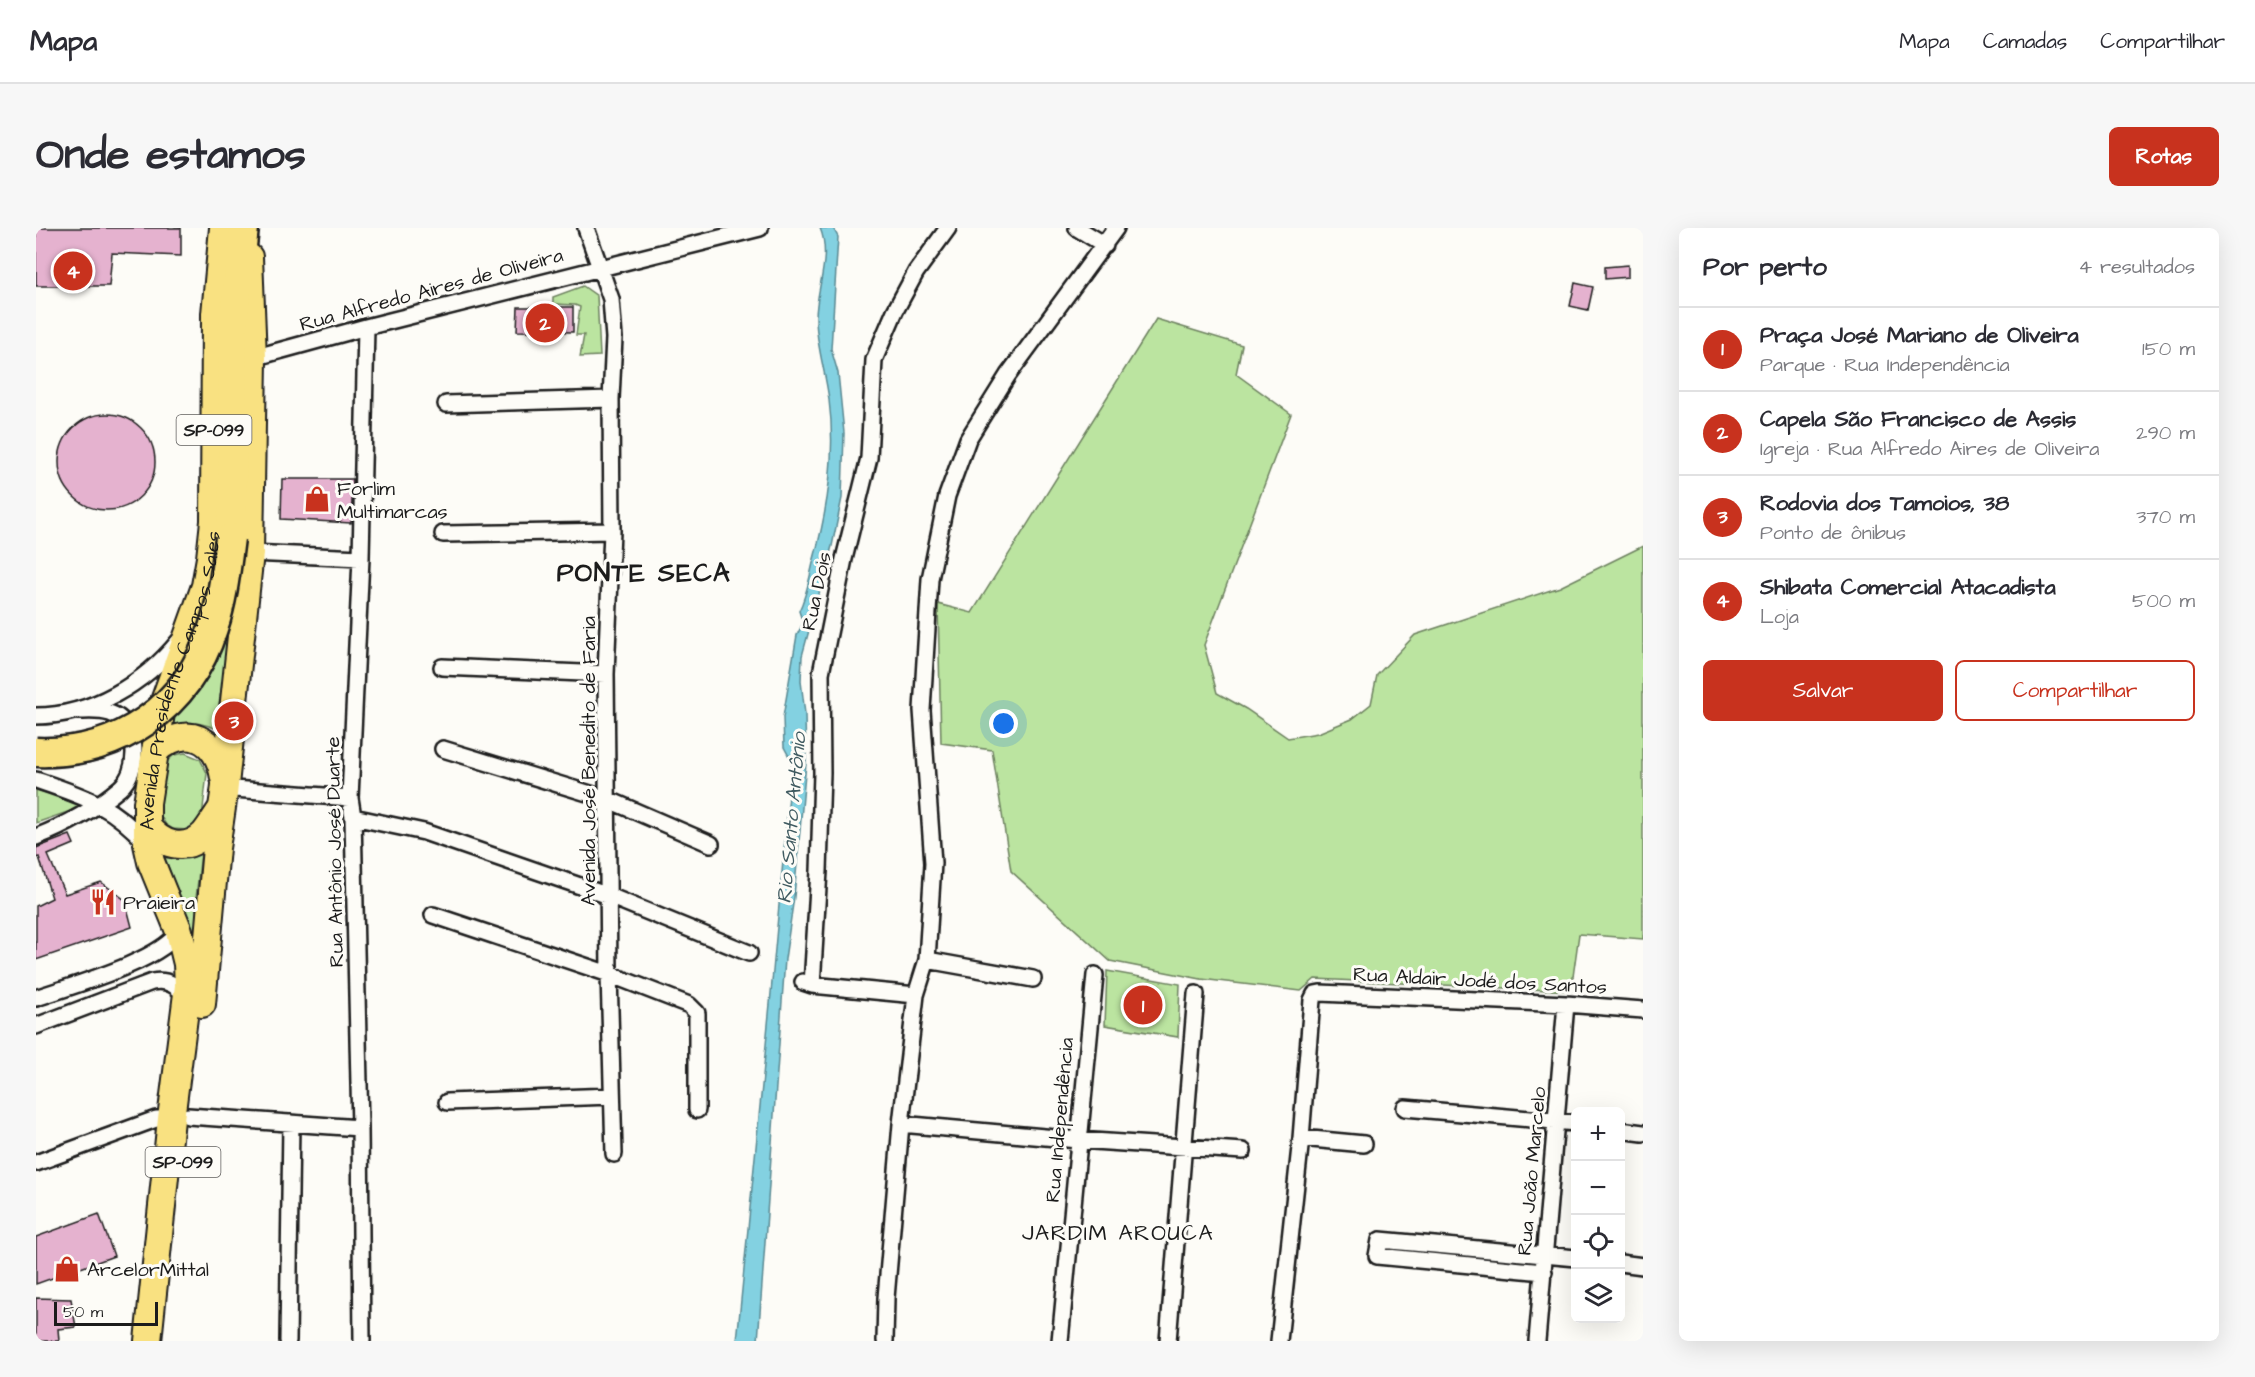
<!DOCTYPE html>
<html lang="pt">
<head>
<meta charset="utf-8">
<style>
	body { margin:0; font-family:"Architects Daughter",sans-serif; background:#f7f7f7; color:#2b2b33 }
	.controls { position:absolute; right:18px; bottom:18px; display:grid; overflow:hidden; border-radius:9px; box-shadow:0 6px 24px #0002 }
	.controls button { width:54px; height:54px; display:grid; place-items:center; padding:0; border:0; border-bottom:2px solid #e1e1e2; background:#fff; color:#2b2b33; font:30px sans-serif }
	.scale { position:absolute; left:18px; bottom:15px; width:104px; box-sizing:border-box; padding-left:6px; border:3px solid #1c1c1c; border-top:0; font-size:16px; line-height:21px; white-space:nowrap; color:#1c1c1c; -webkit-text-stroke:4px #fdfcf7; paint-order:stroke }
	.you { position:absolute; left:968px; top:496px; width:21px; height:21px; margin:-15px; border:4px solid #fff; border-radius:50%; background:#1a73e8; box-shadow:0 0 0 9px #1a73e833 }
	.badge { display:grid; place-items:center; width:39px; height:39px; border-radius:50%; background:#c8321e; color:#fff; font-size:20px; font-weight:700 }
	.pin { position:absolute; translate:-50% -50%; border:3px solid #fff; box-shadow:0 2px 6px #0006 }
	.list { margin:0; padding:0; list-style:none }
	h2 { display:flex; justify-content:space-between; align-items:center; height:78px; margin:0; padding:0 24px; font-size:26px }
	h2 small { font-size:20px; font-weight:400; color:#7c7c81 }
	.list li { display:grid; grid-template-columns:39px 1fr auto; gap:18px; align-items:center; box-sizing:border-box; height:84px; padding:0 24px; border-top:2px solid #e1e1e2 }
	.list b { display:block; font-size:22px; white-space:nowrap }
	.list p { margin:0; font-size:20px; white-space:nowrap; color:#7c7c81 }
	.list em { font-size:20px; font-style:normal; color:#7c7c81 }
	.actions { display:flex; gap:12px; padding:18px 24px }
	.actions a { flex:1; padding:14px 0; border:2px solid #c8321e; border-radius:9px; text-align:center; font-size:21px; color:#c8321e }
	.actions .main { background:#c8321e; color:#fff }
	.icon { flex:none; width:33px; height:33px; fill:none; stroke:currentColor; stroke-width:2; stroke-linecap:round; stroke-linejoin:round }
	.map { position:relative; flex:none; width:1607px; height:1113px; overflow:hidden; border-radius:9px }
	header { display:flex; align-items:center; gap:36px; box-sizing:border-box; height:84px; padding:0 30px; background:#fff; border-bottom:2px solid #e1e1e2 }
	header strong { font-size:28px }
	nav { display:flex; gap:33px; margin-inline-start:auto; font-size:21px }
	.intro { display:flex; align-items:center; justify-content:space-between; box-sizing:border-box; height:144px; padding:0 36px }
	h1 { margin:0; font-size:42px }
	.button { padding:15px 27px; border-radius:9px; background:#c8321e; color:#fff; font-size:21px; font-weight:700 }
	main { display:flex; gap:36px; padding:0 36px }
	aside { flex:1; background:#fff; border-radius:9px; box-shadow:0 6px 24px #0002 }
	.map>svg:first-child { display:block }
	.green { fill:#bbe4a0; stroke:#6c805e; stroke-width:1.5 }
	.water { fill:#83d1e1; stroke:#5a8992; stroke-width:1.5 }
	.building { fill:#e5b2cf; stroke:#1c1c1c; stroke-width:1.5 }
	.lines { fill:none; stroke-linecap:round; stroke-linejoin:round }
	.street-casing { stroke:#1c1c1c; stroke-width:20 }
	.primary-casing { stroke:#1c1c1c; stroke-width:30 }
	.highway-casing { stroke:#1c1c1c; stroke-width:33 }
	.street { stroke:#fdfcf7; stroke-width:15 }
	.primary { stroke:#f9e181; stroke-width:26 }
	.highway { stroke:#f9e181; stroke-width:28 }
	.highway-bridge-casing { stroke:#1c1c1c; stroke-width:33; stroke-linecap:butt }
	.highway-bridge { stroke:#f9e181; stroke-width:28 }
	.labels { text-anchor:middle; stroke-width:6; stroke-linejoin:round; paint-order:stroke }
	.shield { fill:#fdfcf7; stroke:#605f5e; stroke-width:1.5 }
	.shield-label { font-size:18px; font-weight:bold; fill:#1c1c1c }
	.street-label { font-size:20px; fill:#1c1c1c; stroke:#fdfcf7 }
	.poi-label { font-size:20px; fill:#1c1c1c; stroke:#fdfcf7; text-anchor:start }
	.water-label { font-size:21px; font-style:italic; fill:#405b61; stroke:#fdfcf7 }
	.quarter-label { font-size:22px; letter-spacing:1.5px; fill:#1c1c1c; stroke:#fdfcf7 }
	.district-label { font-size:26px; font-weight:bold; letter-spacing:1.5px; fill:#1c1c1c; stroke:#fdfcf7 }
</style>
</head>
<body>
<header>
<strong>Mapa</strong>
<nav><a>Mapa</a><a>Camadas</a><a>Compartilhar</a></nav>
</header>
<div class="intro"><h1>Onde estamos</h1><a class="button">Rotas</a></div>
<main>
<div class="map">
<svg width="1607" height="1113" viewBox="0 0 1607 1113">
	<rect width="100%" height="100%" fill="#fdfcf7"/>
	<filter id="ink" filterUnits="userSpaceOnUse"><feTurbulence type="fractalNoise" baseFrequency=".0167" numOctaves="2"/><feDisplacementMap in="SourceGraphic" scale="12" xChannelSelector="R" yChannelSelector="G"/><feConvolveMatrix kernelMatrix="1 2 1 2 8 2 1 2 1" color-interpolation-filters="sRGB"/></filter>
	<g filter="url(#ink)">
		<path class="green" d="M547,58l14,10 3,60 -20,1 4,-22h-8l4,-28 -5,-2 -22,-1v-7z
			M1120,91l86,26 -6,29 55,40 -87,231 13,48 29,16 42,29 30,-5 34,-14 19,-15 6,-29 38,-40 145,-48 83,-41v393l-64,-5 -8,57 -256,-12 -14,12 -100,-12 -91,-18 -99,-90 -19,-121 -51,-7 -3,-139 34,9z
			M200,372l-21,128c-16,-6 -28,-7 -44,-3l1,-13z
			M149,525l15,6 7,14 -5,44 -4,7 -10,6 -15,-1 -7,-4 -6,-10 -1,-8 6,-44 9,-8z
			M0,562l42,12 1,6 -43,15z
			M165,624l-5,46 1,65 -13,-54 -19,-51h22z
			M1071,743l73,13 -2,53 -73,-12z"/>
		<path class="water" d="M784,0h13l5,9 -7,112 7,24 6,60 -2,65 -10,48 -30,110 -1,25 4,33 1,49 -12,134 -9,62 -27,382h-21l33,-337 22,-242 -8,-15 -1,-30 14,-82 6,-12 -4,-12c9,-19 10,-33 15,-52 14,-51 22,-106 15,-159 -3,-26 -13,-56 -13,-82 0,-30 16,-61 4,-90z"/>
		<path class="building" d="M0,0h145v28l-69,-3 -3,33h-73z
			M1592,37v12l-23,2v-12z
			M1539,55l18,4 -5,23 -18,-4z
			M482,79h55v25l-56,-1z
			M23 234a48 48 0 1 1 96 0a48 48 0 1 1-96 0Z
			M246,251h71l-2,44 -70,-4z
			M34,607l4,9 -26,11 17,39 36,-12 24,18 7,27 -96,33v-54l16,-8 -13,-41 -3,1v-10z
			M63,986l15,42 -78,28v-47z
			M0,1070l35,1 5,28 -18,2 1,12h-23z"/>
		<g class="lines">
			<g class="street-casing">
				<path id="street" d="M550,0l25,71 3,39 -3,61 1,132 -6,143 3,300 5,180
					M1041,0l28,17
					M217,130l113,-31 394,-99
					M410,176l165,-5
					M407,306l169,-3
					M214,325l111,5
					M406,439l164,7
					M0,488c55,0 109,-33 143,-75
					M407,521l164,50 104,45
					M0,552c47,16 77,25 111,64
					M188,566l10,-5 116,9
					M317,589l71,15 185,64 140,57
					M0,609c31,-12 59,-28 84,-49 19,-17 19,-56 -2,-71 -12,-8 -28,-6 -41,-6
					M397,687l176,59 80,31 8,8v97
					M891,732l106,19
					M767,754l9,3 104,10
					M776,757l7,-114 3,-98 -1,-100 23,-114 25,-101 5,-98 21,-49 21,-39 32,-44
					M0,770c34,-12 126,-37 143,-67
					M0,798l116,-44c17,-3 25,4 35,15
					M411,874l165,-6
					M1369,880l171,15
					M152,888l172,12
					M865,896l177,16 165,11
					M1584,902l23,3
					M1265,910l63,6
					M0,935l120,-44h15
					M1584,1035l23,3
					M1508,1044l-167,-16 3,-16 196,18
					M252,1113l3,-218
					M326,1113l-2,-213 -7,-311 -3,-19 11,-240 5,-231
					M849,1113l1,-43 15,-174 15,-129 11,-35 6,-97 -11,-153 8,-131 17,-83 21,-57 40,-64 108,-147
					M1024,1113l35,-366
					M1132,1113l28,-347
					M1243,1113l22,-203 11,-138 3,-6 5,-1 246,11 77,6
					M1501,1113l29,-337"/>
			</g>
			<g class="primary-casing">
				<g id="primary">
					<path d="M119,523c31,-28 63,-13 69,27"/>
					<path d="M111,598c14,19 38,27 57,8 6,-7 11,-16 16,-23"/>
					<path d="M166,776l14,-156 8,-54 26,-241 3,-195 -4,-101"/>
					<path id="s1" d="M112,1113l23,-222 17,-133 -1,-22 -8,-33 -28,-69 -4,-18v-41l15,-96 43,-121 5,-28 4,-37 1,-207 8,-86"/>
				</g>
			</g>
			<g class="highway-casing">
				<path id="highway" d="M194,310l3,-39 -1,-164 12,-107"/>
			</g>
			<use href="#street" class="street"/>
			<use href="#primary" class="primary"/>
			<use href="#highway" class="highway"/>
			<g class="highway-bridge-casing">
				<path id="highway-bridge" d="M0,524c83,3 152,-45 177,-124 10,-29 13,-60 17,-90"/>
			</g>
			<use href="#highway-bridge" class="highway-bridge"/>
		</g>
	</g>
	<defs>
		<g id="shop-bare" transform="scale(2.07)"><path d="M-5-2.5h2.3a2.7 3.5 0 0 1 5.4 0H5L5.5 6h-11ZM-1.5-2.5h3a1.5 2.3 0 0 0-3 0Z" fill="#c8321e" stroke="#fdfcf7" stroke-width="2.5" paint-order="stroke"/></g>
		<g id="restaurant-bare" transform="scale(2.07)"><path d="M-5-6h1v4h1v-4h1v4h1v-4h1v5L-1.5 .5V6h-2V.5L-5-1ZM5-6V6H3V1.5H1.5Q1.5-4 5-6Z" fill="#c8321e" stroke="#fdfcf7" stroke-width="2.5" paint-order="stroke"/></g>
	</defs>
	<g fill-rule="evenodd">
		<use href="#shop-bare" x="281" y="271"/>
		<use href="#restaurant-bare" x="67" y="674"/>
		<use href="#shop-bare" x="31" y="1041"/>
	</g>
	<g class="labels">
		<g class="shield">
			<rect x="140.5" y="187" width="75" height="30" rx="4.5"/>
			<rect x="109.5" y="919" width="75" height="30" rx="4.5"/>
		</g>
		<g class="shield-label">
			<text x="178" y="208">SP-099</text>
			<text x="147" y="940">SP-099</text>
		</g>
		<g class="street-label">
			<text transform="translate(395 61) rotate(-15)" y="7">Rua Alfredo Aires de Oliveira</text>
			<text transform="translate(780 363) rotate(-78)" y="7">Rua Dois</text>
			<text dy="7" stroke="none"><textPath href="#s1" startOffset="674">Avenida Presidente Campos Sales</textPath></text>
			<text transform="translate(552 533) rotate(-90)" y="7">Avenida José Benedito de Faria</text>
			<text transform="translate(298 624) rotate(-91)" y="7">Rua Antônio José Duarte</text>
			<text transform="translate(1444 752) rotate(3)" y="7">Rua Aldair Jodé dos Santos</text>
			<text transform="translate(1023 892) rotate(-85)" y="7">Rua Independência</text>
			<text transform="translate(1495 943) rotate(-85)" y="7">Rua João Marcelo</text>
		</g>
		<g class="poi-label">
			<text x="301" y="267">Forlim<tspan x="301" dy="23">Multimarcas</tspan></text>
			<text x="87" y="681">Praieira</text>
			<text x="51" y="1048">ArcelorMittal</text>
		</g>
		<g class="water-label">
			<text transform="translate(755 590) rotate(-85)" y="7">Rio Santo Antônio</text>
		</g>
		<g class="quarter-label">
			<text x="1082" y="1012">JARDIM AROUCA</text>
		</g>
		<g class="district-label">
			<text x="608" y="353">PONTE SECA</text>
		</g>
	</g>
</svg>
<div class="controls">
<button>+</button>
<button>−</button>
<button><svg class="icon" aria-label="locate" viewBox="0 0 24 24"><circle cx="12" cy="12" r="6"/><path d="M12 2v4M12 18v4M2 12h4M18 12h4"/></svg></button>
<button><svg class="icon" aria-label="layers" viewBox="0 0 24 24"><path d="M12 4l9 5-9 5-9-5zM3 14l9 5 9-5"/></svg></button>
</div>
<div class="scale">50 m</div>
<div class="you"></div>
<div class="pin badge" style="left:1107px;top:777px">1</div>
<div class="pin badge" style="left:509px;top:95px">2</div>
<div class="pin badge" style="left:198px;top:493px">3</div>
<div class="pin badge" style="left:37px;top:43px">4</div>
</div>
<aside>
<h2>Por perto<small>4 resultados</small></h2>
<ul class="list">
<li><span class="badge">1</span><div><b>Praça José Mariano de Oliveira</b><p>Parque · Rua Independência</p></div><em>150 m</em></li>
<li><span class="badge">2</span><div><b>Capela São Francisco de Assis</b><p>Igreja · Rua Alfredo Aires de Oliveira</p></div><em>290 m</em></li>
<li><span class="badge">3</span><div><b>Rodovia dos Tamoios, 38</b><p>Ponto de ônibus</p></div><em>370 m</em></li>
<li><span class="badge">4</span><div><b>Shibata Comercial Atacadista</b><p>Loja</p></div><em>500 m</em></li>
</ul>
<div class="actions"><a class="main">Salvar</a><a>Compartilhar</a></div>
</aside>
</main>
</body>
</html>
